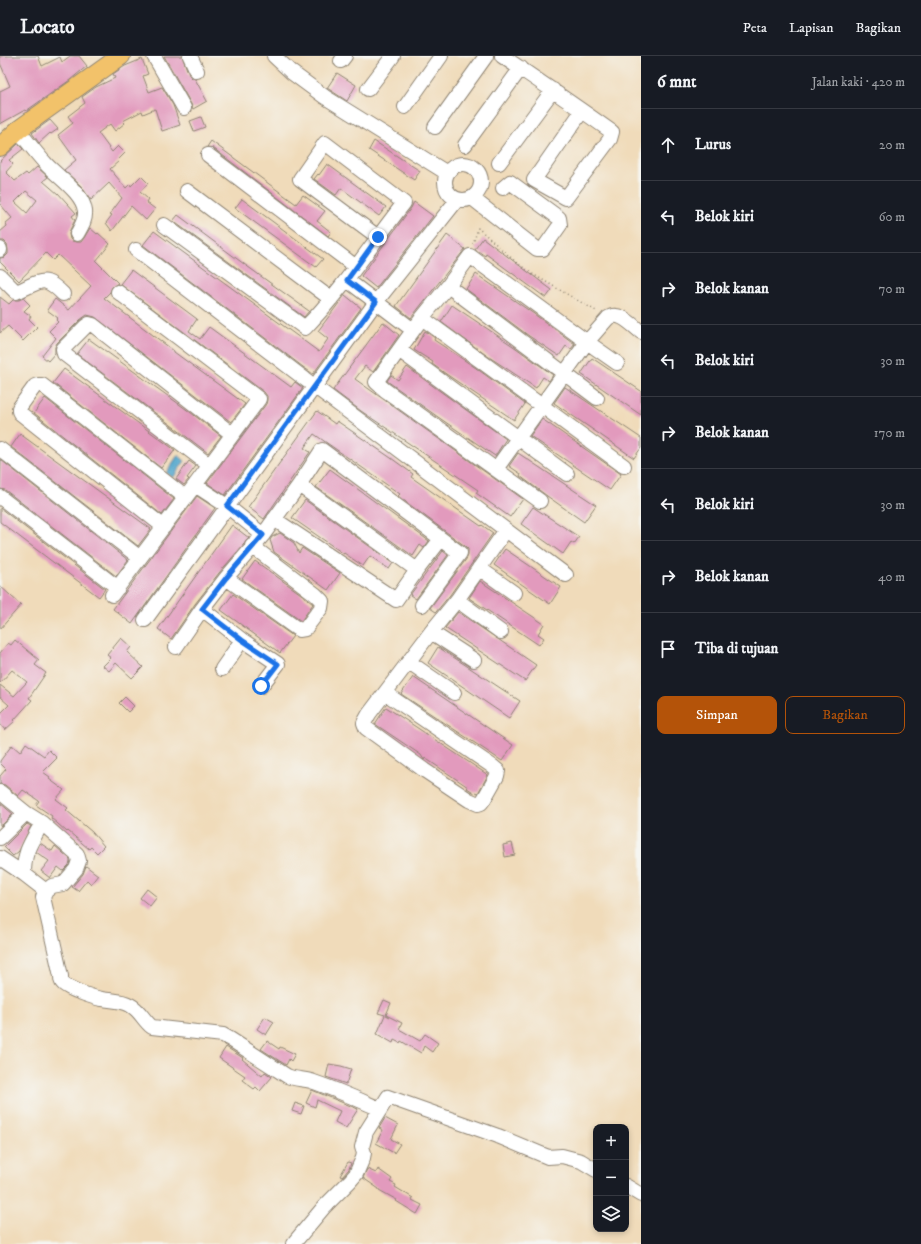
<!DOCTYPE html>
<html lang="id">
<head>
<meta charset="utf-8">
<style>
	body { margin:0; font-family:"IM FELL DW Pica",serif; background:#20242c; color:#f1f3f6 }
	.controls { position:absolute; right:12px; bottom:12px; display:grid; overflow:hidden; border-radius:8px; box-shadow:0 2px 6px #0003 }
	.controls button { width:36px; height:36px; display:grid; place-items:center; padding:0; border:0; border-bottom:1px solid #363941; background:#171b24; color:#f1f3f6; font:20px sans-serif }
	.stop { position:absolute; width:12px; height:12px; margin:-9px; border:3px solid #1a73e8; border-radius:50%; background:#fff }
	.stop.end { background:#1a73e8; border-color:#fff; box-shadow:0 1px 4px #0008 }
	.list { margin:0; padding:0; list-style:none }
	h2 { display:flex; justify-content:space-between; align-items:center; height:52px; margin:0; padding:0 16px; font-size:17px }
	h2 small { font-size:13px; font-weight:400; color:#9ea1a6 }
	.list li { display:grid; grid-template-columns:26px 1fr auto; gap:12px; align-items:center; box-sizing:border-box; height:72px; padding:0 16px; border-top:1px solid #363941 }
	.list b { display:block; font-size:15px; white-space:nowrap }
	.list em { font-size:13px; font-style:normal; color:#9ea1a6 }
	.actions { display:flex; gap:8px; padding:12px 16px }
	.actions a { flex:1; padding:9px 0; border:1px solid #b45309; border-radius:8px; text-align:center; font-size:14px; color:#b45309 }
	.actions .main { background:#b45309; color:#fff }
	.icon { flex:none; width:22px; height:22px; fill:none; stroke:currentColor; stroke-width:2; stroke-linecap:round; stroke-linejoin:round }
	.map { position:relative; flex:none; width:641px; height:1188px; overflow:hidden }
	header { display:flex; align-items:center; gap:24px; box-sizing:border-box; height:56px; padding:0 20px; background:#171b24; border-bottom:1px solid #363941 }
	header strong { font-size:19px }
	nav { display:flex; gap:22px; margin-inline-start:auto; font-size:14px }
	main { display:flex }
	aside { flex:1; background:#171b24 }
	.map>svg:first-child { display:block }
	.water { fill:#4fa4cb; stroke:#3d687b }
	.building { fill:#e29abd; fill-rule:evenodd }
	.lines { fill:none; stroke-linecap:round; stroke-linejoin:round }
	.minor-casing { stroke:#8e8372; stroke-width:16 }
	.major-casing { stroke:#8e8372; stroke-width:20 }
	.path { stroke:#8e8372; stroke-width:1.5; stroke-dasharray:1 3; stroke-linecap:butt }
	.minor { stroke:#fff; stroke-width:14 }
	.major { stroke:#f2c26a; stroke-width:18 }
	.route { stroke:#1a73e8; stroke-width:5 }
</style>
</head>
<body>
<header>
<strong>Locato</strong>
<nav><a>Peta</a><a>Lapisan</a><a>Bagikan</a></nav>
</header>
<main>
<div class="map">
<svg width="641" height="1188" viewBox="0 0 641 1188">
	<rect width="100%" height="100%" fill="#f6f6f2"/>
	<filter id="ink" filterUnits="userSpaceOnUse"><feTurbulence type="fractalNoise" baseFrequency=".025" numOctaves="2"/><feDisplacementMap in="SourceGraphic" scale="8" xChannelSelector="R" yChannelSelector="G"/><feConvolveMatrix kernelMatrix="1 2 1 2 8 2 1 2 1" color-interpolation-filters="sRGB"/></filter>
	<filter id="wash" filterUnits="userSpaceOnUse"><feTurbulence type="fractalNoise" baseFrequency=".012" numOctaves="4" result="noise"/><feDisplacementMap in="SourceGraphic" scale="16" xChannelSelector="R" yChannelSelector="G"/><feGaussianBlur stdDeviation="0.9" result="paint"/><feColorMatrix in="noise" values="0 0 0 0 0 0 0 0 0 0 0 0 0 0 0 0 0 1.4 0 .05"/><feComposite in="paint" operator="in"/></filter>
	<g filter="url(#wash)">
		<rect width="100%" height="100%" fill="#f0dbba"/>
		<path class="water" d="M178,399l7,6 -12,17 -7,-5z"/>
		<g id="blocks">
			<path class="building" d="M0,0h38l4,10 18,-9 2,5 8,-6h9l8,10 -17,14 -44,31 -1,-1 -25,14v-33l10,-5 -10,-23z
				M164,0h18l7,19 3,3 3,1 12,22 -14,8 -2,-5z
				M142,3l6,15 -5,2 6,16 13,-5 11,18 7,20 -18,6 -7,-22 -12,5 -1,-3 -19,10 2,2 -10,8 -5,-7 -12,9 14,19 6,-6 7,7 -7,7 1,1 -9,8 16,19 4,-4 1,2 10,-10 7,7 -8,9 8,7 -2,3 9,7 -9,11 -15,-14 -19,25 -6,-8 6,-8 -2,-1 12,-16 -13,-15 -18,17 -10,-14 -17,-16 12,-10 -18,-25 15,-12 -5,-7 17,-13 -3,-6 14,-10 19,-9 -2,-4 12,-8z
				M337,17l19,12 -9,16 -20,-13z
				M201,61l4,10 -11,4 -4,-10z
				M50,64l8,9 -7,5 -1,-1 -11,10 -7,-10z
				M211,85l85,63 7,-9 22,16 -8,10 14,11 -3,4 -115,-88 -6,-1z
				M374,85l46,30 -6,9 -45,-30z
				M18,88l5,5 -14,11 4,4 -7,8 9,9 11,-8 2,2 9,-8 11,10 -5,4 15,13v-1l18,20 -4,3 3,4 -5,10 -1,4 1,5 2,2 5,1h4l3,-4 6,-10 7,6 1,-1 10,9 2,2 -14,17 22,22 -6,4 -2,5 -6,6 70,53v1l71,52 -14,18 -136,-105 -8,-2 -7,5 -23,23 -2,4v6l-7,8 -6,-5 14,-18 -7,-7 9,-9 -2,-2 2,-2 -11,-8 8,-11 14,11 22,-24 -33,-31 -5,5 -7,-7 -27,28 -19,-19v-4l5,-1 3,-3v-4l-1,-6 -3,-3h-4v-9l7,-6 -1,-3 6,-5 -12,-14v-43zM26,135l11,9 -10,13 -12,-11z
				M327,108l59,43 -7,9 -38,-28 -5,7 -22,-16 4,-5 1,1z
				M242,143l81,60 -7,8 -81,-59z
				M414,146l19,14 -57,72 -15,-12 50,-68z
				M178,159l66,49 65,47 -5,6 -131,-96z
				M154,175l165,121 9,-13 -10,-8 27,-36 16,13 -48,66 -10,-7 -160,-122z
				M447,179l18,14 -54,69 -15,-12z
				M483,182l69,52 -6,8 -60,-44 -1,2 -10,-7z
				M131,214l66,49 -8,12 11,8 9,-12 82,60 4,-5 8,6 -78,107 -18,-12 59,-79 1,-4v-4l-3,-4 -144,-108z
				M476,218l58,40 41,30 -4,5 -5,-3 -7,10 -30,-20 -63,-47z
				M0,241l9,7 4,-4h6l4,-2 7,7 -6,6 7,5 -2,3 8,8 -14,14 -15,-15 -8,7z
				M452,249l64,43 37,27 -4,6 -6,-4 -7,11 -50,-33 -45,-33z
				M383,266l16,13 -26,37 -8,-6 -10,13 168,120 -13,18 -34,-24 2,-3 -117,-79 -28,-21z
				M425,275l10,7 -1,2 42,28 49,36 -11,16 -68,-46 -14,-10 1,-2 -19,-12z
				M89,283l101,73 31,24 -13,17 -131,-99z
				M592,302l49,33v24l-60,-41z
				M407,311l99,72 -11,17 -57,-39 -51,-36 4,-6 7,5z
				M64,313l111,81 -14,18 -108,-85z
				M565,331l76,51v10l-7,10 -80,-55z
				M45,342l129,101 -12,16 -128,-102z
				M317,355l18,13 2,-3 54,37 22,16 -2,3 70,49 1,-1 11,8 -43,62 -14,17 -6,-4 37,-50 1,-4v-5l-3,-3 -67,-50 2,-2 -86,-60 -10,14 6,4 -46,67 -16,-12z
				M542,363l79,55 -11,16 -80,-54z
				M20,378l131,95 -13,17 -127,-99z
				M518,397l78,52 -12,17 -37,-26 -27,-20 1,-2 -12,-8z
				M1,404l127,100 -12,16 -111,-86 -5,-1z
				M189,405l7,5 -9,12 2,1 -5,6 -8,-6z
				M330,413l99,72 -5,7 -4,-3 -7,11 -97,-69z
				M197,440l18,12 -83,116 -19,-15z
				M305,444l88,63 -4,6 -19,-13 -7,10 -19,-13v1l-52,-36z
				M533,451l46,30 -5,7 -3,-2 -8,12 -42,-30z
				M0,452l105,81 -6,8 -99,-75z
				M232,469l17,13 -3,3 -2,3 -25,29 -24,31 -24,35 -13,-10z
				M280,477l14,10 5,10 3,-5 38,25 -12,17 -54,-38 -4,-12 2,-3z
				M505,493l56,38 -11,17 -56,-39z
				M443,495l5,4 -32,44 -6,-4z
				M255,505l46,33 12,10 -12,17 -59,-42z
				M480,525l64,43 -6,10 6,4 -5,7 -70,-47z
				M0,530l21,19 -21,24z
				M233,538l60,42 -13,17 -59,-43z
				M458,556l78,53 -11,16 -80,-53z
				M121,582l10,9 -4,5 16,15 -11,11 -16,-15 -7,8 -6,-5 8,-8 -4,-3z
				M15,584l24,20 -4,5 11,8 -17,25 3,2 -18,20 1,1 -10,9 -5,-6v-10l9,-9 -9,-8v-12l14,11 13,-14 -15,-12 -12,13v-30l8,-10 3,2z
				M438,591l82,54 -11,17 -81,-55z
				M413,621l100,68 -11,16 -101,-67z
				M125,641l9,9 -6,6 -9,-9z
				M386,651l102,68 -10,18 -2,-1 -1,1 -8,-5 1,-1 -43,-29 -1,2 -3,-5 -46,-31z
				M26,687l18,13 5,-6 8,8 -14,14 7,5 -1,2 15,11 -8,9 12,9 -2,2 26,22 12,14 -7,7 -6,-6 -2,2 -21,-18 -1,1 -9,-8 -7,-6 1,-2 -16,-11 3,-4 -16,-11 -5,6 -13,-11 -5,-1v-8l6,-7 -6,-6v-2l12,-16 8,7z
				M0,747l13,11 -12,12 -1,-1z
				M27,768l4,2 -12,25 -6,5 -9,-9z
				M40,787l12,8 3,-5 15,13v2l-1,4 -6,6 -5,-4 -8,11 -9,-7 8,-10 -13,-9z
				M512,787l3,12 -10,2 -2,-12z
				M86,810l12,9 -7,9 -4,-4 -9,11 -6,-4 11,-13z
				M147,833l10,8 -7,9 -10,-8z
				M384,944l7,3 -5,12 16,8 -3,6 21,12 5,-7 13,9 -6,9 -8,-6 -3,7 -20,-12 -1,2 -6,-3 -1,3 -16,-9 8,-19 -7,-2z
				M265,961l9,5 -8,13 -9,-6z
				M267,985l12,8 1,-2 15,7 -4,7 -2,-2 -3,6 -25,-16z
				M226,991l17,11 -1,1 20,17 3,-4 7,5 -12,14 -4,-4 -2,2 -12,-9 3,-4 -26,-18z
				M329,1008l12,2 10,3 -5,15 -20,-7z
				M312,1034l46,19 -12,19 -11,-6 5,-11 -23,-11 -2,7 -9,-4z
				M295,1047l9,3 -3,8 -9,-3z
				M385,1062l13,7 -7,14 9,5 -6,9 -18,-10 7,-13 -4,-2z
				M348,1106l3,1 -2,6 -7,8 -2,-1z
				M367,1113l9,4 2,-4 14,10 -2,3 6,3 -1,2 18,11 -1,2 10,5 -5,9 -21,-13 1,-1 -18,-10v-1l-16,-11z"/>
		</g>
	</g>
	<g filter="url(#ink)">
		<use href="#blocks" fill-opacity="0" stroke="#8e8372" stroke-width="1"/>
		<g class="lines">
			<g class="minor-casing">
				<path id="minor" d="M154,0l30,52
					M190,0l7,15
					M274,0l17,16 34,25 122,76
					M502,0c37,25 74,50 110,76l-2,7 -44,59 -32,-18 48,-69
					M341,5l4,-5
					M368,33l25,-33
					M405,51l36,-51
					M435,71l51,-71
					M18,74c9,11 18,23 28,34 12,13 37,29 39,47 1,9 -4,16 -8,23
					M465,89l56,-77
					M208,99l148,112
					M499,107l54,-73
					M445 126a18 18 0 1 1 36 0a18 18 0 1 1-36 0Z
					M187,135l144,108
					M472,142l65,51h6l17,-24 -1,-7 -49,-36 -7,6
					M164,169l141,103c37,-38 66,-83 99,-125l-79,-60 -25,36 78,58
					M0,193v1
					M136,194l178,136 252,189
					M0,220l16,16c9,-3 24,-13 31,-10 6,2 12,8 16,12
					M347,224l66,50
					M448,230l149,112
					M118,236l141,107 -64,86
					M422,262l202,148
					M399,294l168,124
					M0,393l140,109
					M209,409l-145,-111 -1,-5 23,-23 3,-2 4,1 139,109
					M496,413l91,-127 21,-24c11,-8 24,7 33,14
					M299,429l118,85
					M0,441l118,91
					M540,445l-155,-111 -9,-8 46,-64 26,-32 22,-30 117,86 30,21
					M274,463l122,81 21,-30 24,-31
					M164,471l-144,-114 -1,-2v-3l16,-22 3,-1h4l143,112
					M479,512l35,25
					M226,522l70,50 3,2 6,-1 16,-21 1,-7 -7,-7 -63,-48
					M112,539l83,-110 32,21 36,29
					M457,544l44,32
					M202,553l40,31 36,24 -17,22
					M145,564l231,-318 81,-102
					M431,576l43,28
					M176,591l26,-38 24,-31 37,-43 36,-50 23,-35 138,103 -38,52
					M409,606l45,31
					M222,613l20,-29
					M385,637l107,73 6,5 -1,5 -13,23 -3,4 -3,1 -9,-4 -45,-30 -58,-42 -2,-5 5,-9 62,-82 26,-32 49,-70
					M0,736l26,21 16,10 35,31 2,7 -3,8 -13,15 -11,2 -6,5 -3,6 18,79c0,2 0,5 1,6 2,6 33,16 40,17 10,2 19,1 28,6 10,5 13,15 22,22l71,8 7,4 57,37c7,3 16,3 24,5 24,8 46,18 69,28
					M42,767c-11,20 -18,27 -18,51l22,17
					M0,782l26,-25
					M0,802l24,16
					M626,1130l15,9
					M293,1188l31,-37 26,-26 6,-7 7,-16 1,-5 -2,-6 4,-15 22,-35 110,39 50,21 14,-1 19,5 15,9"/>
			</g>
			<g class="major-casing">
				<path id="major" d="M0,91l18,-17 103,-74"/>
			</g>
			<path class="path" d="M473,188l5,-16 39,35 17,12 64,37"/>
			<use href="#minor" class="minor"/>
			<use href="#major" class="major"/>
		</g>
	</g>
	<g class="lines" filter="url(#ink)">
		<path class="route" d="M261,630l17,-22 -36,-24 -40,-31 24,-31 37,-43 -36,-29 149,-204 -29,-22 31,-43"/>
	</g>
</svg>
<div class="controls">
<button>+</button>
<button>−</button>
<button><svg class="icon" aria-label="layers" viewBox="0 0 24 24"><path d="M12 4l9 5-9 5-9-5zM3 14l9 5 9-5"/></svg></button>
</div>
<div class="stop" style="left:261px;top:630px"></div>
<div class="stop end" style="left:378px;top:181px"></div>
</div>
<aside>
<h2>6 mnt<small>Jalan kaki · 420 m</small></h2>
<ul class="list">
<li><svg class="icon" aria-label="ahead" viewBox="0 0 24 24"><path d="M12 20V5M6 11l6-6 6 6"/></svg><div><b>Lurus</b></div><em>20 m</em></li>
<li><svg class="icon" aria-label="left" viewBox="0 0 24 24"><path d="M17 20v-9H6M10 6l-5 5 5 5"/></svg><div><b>Belok kiri</b></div><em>60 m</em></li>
<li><svg class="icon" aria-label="right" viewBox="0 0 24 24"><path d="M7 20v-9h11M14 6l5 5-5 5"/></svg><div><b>Belok kanan</b></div><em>70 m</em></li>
<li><svg class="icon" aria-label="left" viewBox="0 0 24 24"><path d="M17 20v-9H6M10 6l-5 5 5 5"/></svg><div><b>Belok kiri</b></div><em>30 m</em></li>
<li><svg class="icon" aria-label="right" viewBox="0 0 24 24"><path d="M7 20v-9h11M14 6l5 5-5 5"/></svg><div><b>Belok kanan</b></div><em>170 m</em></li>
<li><svg class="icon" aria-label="left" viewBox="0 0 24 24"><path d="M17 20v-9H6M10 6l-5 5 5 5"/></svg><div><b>Belok kiri</b></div><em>30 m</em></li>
<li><svg class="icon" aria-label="right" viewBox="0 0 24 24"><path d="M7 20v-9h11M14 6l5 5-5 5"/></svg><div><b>Belok kanan</b></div><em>40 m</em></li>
<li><svg class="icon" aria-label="arrive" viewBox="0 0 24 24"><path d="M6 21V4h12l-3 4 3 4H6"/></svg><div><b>Tiba di tujuan</b></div></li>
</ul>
<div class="actions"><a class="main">Simpan</a><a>Bagikan</a></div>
</aside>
</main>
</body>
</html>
